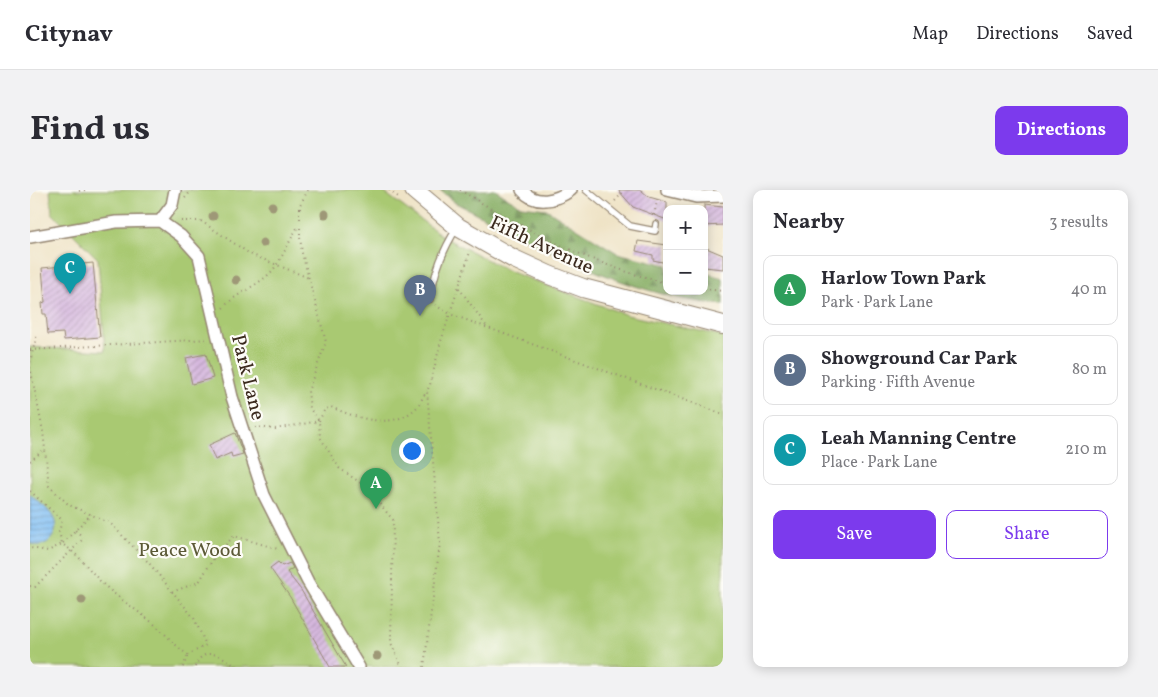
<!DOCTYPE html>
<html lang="en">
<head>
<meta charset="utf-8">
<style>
	body { margin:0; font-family:Vollkorn,serif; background:#f2f2f3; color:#2b2b33 }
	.controls { position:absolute; right:15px; top:15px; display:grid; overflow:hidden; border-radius:10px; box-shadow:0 2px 12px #0003 }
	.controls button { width:45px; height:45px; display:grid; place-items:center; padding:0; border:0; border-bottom:1px solid #e1e1e2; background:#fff; color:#2b2b33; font:25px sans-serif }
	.you { position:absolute; left:381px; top:260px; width:18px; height:18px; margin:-12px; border:4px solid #fff; border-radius:50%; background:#1a73e8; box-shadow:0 0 0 8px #1a73e833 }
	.badge { display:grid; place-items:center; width:32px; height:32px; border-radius:50%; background:#7c3aed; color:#fff; font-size:16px; font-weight:700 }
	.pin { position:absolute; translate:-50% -41px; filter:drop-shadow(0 1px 2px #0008) }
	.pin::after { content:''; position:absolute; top:26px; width:18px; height:15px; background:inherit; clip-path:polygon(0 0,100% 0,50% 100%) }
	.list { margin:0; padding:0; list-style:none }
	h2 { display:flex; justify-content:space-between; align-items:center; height:65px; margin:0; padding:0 20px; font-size:21px }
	h2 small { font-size:16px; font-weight:400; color:#7c7c81 }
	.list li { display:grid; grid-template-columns:32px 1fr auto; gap:15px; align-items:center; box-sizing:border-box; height:70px; margin:0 10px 10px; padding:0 10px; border:1px solid #e1e1e2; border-radius:10px }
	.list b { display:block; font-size:19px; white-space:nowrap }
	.list p { margin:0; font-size:16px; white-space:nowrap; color:#7c7c81 }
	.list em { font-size:16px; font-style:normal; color:#7c7c81 }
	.actions { display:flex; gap:10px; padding:15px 20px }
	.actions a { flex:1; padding:11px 0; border:1px solid #7c3aed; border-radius:10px; text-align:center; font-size:18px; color:#7c3aed }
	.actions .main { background:#7c3aed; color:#fff }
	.map { position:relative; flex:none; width:693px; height:477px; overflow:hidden; border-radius:10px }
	header { display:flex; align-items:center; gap:30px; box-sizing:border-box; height:70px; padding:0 25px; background:#fff; border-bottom:1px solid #e1e1e2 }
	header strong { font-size:24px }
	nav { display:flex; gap:28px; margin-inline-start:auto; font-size:18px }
	.intro { display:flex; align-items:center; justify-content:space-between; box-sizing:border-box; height:120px; padding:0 30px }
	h1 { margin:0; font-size:35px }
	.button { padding:12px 22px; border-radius:10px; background:#7c3aed; color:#fff; font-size:18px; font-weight:700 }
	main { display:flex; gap:30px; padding:0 30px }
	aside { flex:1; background:#fff; border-radius:10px; box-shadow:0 2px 12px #0003 }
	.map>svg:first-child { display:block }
	.forest { fill:url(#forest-firs); stroke:#606c41 }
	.park { fill:#a9c972; stroke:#727a48 }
	.water { fill:url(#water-rules); stroke:#5e7488 }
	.building { fill:url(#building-hatch) }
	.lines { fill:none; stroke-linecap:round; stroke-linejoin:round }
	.service-casing { stroke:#958672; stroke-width:8 }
	.minor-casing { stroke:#958672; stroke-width:14 }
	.primary-casing { stroke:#958672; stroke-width:20 }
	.path { stroke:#958672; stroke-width:2; stroke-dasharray:1 4; stroke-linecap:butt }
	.service { stroke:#fff; stroke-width:5.5 }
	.minor { stroke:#fff; stroke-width:11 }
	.primary { stroke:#fff; stroke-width:18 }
	.tree { fill:#9e9877 }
	.labels { text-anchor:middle; stroke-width:4.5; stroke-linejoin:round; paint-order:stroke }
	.street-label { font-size:20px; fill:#3b2a1e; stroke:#fdfcf7 }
	.park-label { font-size:20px; fill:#5c5a37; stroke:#fdfcf7 }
</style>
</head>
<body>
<header>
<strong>Citynav</strong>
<nav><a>Map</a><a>Directions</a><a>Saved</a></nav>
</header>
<div class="intro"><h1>Find us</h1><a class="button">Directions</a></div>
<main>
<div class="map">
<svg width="693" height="477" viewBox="0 0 693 477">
	<defs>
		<pattern id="forest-firs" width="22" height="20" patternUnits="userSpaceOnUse" patternTransform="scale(1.25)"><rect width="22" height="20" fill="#86ad64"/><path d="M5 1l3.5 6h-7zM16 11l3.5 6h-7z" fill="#6f8d52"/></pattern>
		<pattern id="water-rules" width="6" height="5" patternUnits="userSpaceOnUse" patternTransform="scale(1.25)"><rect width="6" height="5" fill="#80bef3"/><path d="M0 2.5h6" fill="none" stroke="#6a9bc4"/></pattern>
		<pattern id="building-hatch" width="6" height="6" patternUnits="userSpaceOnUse" patternTransform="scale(1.25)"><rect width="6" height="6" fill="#d5b6de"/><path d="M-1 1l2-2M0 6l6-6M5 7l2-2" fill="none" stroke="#ae94b3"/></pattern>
	</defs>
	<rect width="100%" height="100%" fill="#fdfcf7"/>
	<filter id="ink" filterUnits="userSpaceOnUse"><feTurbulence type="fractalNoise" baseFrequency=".02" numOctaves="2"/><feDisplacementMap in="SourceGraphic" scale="10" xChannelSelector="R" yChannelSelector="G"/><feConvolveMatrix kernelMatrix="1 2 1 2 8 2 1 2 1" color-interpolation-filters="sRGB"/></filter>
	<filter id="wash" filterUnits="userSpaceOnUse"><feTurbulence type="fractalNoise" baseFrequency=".0096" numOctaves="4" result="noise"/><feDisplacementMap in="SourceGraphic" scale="20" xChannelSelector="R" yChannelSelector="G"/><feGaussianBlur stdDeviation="1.12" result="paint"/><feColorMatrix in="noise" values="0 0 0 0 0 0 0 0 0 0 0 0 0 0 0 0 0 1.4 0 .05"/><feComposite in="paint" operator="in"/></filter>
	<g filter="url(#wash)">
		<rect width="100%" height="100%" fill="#efe3c6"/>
		<path class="forest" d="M410,0h55l26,16 25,3 71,44 50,12v26h37v-18l19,5v27c-100,-10 -182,-59 -269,-103z"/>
		<path class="park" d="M20,0h331l64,48 66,34 116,43 96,21v331h-693v-320l75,4 -7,-92 -46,-46z"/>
		<path class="water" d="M0,304c7,7 18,14 23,23 9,15 -7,35 -23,26z"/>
		<g id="blocks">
			<path class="building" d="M588,0h23l8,7 18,5v18l-34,-13z
				M674,15l19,2v18l-19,1z
				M608,51l29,4v18l-14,-3v-5l-17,-4z
				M674,57l19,8v14l-19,-2z
				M63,73l7,74 -36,3 -1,-7 -15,1 -2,-20h-3l-1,-11 3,-1 -3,-34z
				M176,164l7,24 -21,6 -6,-26z
				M205,243l8,21 -11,3 -1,-4 -16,7 -6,-15z
				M248,372l4,4 8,-3 3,5 -6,4 14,18 45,77h-16l-40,-70 -20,-29z"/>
		</g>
	</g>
	<g filter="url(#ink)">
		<use href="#blocks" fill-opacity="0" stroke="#958672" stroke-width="1"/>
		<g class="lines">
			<g class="service-casing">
				<path id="service" d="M556,0l44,36 25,5 1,-7
					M400,109c4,-24 13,-50 27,-71"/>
			</g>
			<g class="minor-casing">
				<path id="minor" d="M492,0c13,16 34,11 49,0
					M637,0l29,7 27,-1
					M130,31l12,-16 3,-15
					M0,47l86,-15 44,-1 21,15 18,20 33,141 32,98 44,87 51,85"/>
			</g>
			<g class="primary-casing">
				<path id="primary" d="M384,0l44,37 56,32 35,16 34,13 140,37"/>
			</g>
			<path class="path" d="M278,0l-8,15v32l2,16 24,89 -18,49 2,18 9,12 1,16 19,31 26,18 28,34 -2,123 11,24
				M359,0l12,9
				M430,0c64,39 133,76 207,93
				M49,1l6,-1
				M155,8l7,-8
				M585,11l10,-11
				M624,25l4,-18
				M151,31h20l49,33 59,24
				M429,98l28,39
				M674,99l19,2
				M405,115l15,9 273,100
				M193,118c14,-16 36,-22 50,-38 10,-13 17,-31 26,-45
				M0,160l177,-11
				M0,172l7,-28
				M0,177l13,64 6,55 20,19 41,18 39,40 45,55 12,27 -18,10c-13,-9 -22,-21 -34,-31 -17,-14 -35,-25 -51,-40 -14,-14 -24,-30 -41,-40l-14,7 -18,-3
				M225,237l20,2 44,-8 6,-12 6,-2c25,11 62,24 85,1 4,-4 7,-12 11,-17
				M0,271l15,-12
				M0,301l32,29 -3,12 3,12
				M33,353l28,-29
				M0,396l5,1 49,-49 -9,-8
				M142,402l27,-10 16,-26 19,-20 44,13
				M153,477l5,-12
				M165,477c8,-22 28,-12 41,0
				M394,477l16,-124 -13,-152 3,-6 11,-44 29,-89"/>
			<use href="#service" class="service"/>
			<use href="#minor" class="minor"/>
			<use href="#primary" class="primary"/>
		</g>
		<g class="tree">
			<circle cx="242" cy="16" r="4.5"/>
			<circle cx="295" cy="24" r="4.5"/>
			<circle cx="183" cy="26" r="4.5"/>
			<circle cx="233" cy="53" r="4.5"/>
			<circle cx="206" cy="90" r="4.5"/>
			<circle cx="52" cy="410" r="4.5"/>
			<circle cx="347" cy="466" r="4.5"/>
		</g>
	</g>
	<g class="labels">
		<g class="street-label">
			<text transform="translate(512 54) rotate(25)" y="7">Fifth Avenue</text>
			<text transform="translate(219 187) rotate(76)" y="7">Park Lane</text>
		</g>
		<g class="park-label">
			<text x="160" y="366">Peace Wood</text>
		</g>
	</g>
</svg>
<div class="controls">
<button>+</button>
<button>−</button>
</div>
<div class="you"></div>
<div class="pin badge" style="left:346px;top:319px;background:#2e9e5b">A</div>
<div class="pin badge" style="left:390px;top:126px;background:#5c6f8a">B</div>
<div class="pin badge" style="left:40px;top:104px;background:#0f9aa8">C</div>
</div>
<aside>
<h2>Nearby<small>3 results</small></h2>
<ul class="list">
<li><span class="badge" style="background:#2e9e5b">A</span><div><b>Harlow Town Park</b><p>Park · Park Lane</p></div><em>40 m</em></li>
<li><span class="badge" style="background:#5c6f8a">B</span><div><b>Showground Car Park</b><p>Parking · Fifth Avenue</p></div><em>80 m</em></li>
<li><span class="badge" style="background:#0f9aa8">C</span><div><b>Leah Manning Centre</b><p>Place · Park Lane</p></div><em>210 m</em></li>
</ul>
<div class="actions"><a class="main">Save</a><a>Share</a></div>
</aside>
</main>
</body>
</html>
